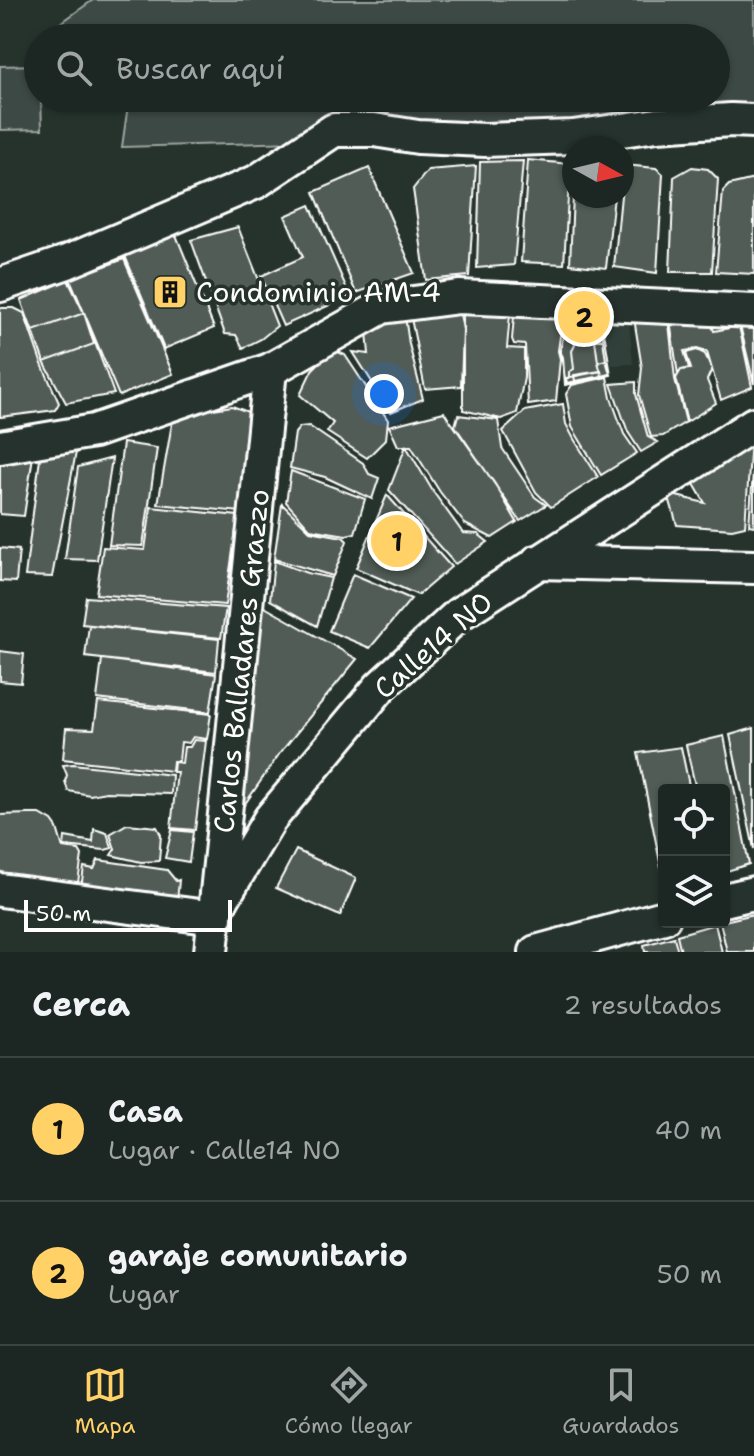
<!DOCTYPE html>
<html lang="es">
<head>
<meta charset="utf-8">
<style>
	body { margin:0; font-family:"Shantell Sans",sans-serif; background:#29322f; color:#f1f3f6 }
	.controls { position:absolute; right:24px; bottom:24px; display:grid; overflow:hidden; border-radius:8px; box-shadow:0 2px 6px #0004 }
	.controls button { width:72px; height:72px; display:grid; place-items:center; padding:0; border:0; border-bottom:2px solid #3a4340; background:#1c2622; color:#f1f3f6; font:40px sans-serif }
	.compass { position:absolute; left:562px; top:136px; width:72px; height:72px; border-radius:50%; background:#1c2622; box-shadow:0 2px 6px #0004; rotate:98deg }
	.scale { position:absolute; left:24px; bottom:20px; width:208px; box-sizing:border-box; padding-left:8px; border:4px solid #fff; border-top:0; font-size:22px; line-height:28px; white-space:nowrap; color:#fff; -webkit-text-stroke:6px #26332d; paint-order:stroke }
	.you { position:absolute; left:384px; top:394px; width:28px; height:28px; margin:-20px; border:6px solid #fff; border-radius:50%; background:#1a73e8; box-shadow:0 0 0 12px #1a73e833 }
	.badge { display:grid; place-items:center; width:52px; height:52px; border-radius:50%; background:#ffd166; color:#111; font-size:26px; font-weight:700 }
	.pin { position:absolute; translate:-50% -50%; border:4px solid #fff; box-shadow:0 2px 8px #0006 }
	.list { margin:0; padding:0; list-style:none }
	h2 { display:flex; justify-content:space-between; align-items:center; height:104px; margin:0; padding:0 32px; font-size:34px }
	h2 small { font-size:26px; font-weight:400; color:#a0a5a5 }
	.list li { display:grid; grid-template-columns:52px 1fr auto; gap:24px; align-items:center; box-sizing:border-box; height:144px; padding:0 32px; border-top:2px solid #3a4340 }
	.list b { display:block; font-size:30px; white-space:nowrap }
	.list p { margin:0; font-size:26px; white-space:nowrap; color:#a0a5a5 }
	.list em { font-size:26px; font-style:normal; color:#a0a5a5 }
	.icon { flex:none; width:44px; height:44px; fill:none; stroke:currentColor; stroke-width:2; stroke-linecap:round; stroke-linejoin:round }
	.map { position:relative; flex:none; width:754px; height:952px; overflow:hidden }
	.search { position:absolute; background:#1c2622; box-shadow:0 2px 6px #0004; left:24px; right:24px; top:24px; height:88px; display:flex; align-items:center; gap:20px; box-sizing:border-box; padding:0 28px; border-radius:44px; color:#a0a5a5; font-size:30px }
	.sheet { height:392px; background:#1c2622 }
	nav { display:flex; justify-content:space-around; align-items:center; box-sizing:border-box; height:112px; border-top:2px solid #3a4340; background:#1c2622; font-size:22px; color:#a0a5a5 }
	nav a { display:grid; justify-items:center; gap:4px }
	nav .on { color:#ffd166 }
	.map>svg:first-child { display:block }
	.built { fill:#333f3a }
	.green { fill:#3e4944; stroke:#9ea4a2; stroke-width:2 }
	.building { fill:#515c57; stroke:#fff; stroke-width:2 }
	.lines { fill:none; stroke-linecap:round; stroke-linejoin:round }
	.minor-casing { stroke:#fff; stroke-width:38 }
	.minor { stroke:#26332d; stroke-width:32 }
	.labels { text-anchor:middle; stroke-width:7; stroke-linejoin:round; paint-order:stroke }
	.poi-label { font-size:28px; fill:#fff; stroke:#26332d; text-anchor:start }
	.street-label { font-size:28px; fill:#fff; stroke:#26332d }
</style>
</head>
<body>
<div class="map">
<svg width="754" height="952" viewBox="0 0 754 952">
	<rect width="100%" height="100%" fill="#26332d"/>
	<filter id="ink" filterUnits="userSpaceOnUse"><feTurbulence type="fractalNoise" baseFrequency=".0125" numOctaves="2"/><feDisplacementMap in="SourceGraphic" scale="16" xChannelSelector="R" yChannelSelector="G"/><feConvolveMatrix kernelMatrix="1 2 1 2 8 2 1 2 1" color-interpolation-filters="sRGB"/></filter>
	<g filter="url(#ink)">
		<path class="built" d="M602,309l26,2 5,53 -21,1z"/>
		<path class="green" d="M93,0h661v133l-102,-1 -530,15 7,-49h587v-60h-578l1,-7 -8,-3 -11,10h-75l-1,-3z
			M38,65v33h3l1,31 -42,1v-64z"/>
		<path class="building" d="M528,160l42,4 -6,100 -43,-2z
			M523,161l-9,104 -37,3 3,-106z
			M624,165l32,3 7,6 -6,99 -43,-6z
			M476,166l-7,110 -43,4 -13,-91 15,-19z
			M692,167l16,2 10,10 -6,93h-42l4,-95z
			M369,168l45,105 -58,20 -42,-101z
			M574,173v23h40l-8,72 -36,-4z
			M754,179v95l-38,-2 7,-81 6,-6z
			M310,205l40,91 -67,30 -22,-50 42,-19 -18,-41z
			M238,227l39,99 -16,13 -18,9 -7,-13 -11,-1 -34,-94z
			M176,235l38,93 -50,21 -39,-93z
			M124,259l49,115 -54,22 -49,-117z
			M68,280l16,33 30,81 -48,9 -22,-41 -23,-62z
			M511,303l-4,45 17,1v29l-7,35 -16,6 -38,-9v-102z
			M515,305l49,2 -6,44 2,8 -4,42 -28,4 -3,-60 -11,-1 -2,-5z
			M600,307l11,68 -46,10 -2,-28 -3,-6 7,-33z
			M0,308h14l10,5 17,49 18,41 -4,7 -55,7z
			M459,308l4,22 -2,56 -36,3 -15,-76z
			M633,312l35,2 7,65 11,43 -23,14 -12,1 -12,-42 3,-27z
			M84,313l10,31 -50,18 -11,-31z
			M669,314l40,3 5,14 25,-5 13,61 -31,13 -14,-48 -10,-3 -13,2 5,17 -8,2 -3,5z
			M405,316l4,28 14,55 -32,13 -38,-60 16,2 -2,-22 21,-12z
			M738,317h16v67z
			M600,320l3,19 -8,1 -3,-16z
			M573,324l2,21 -3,6 2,18 -5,3v6h-4l-5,-27 6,-26z
			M595,340h8l3,20 -8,2z
			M697,350l8,4 7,15 -5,11 9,23 -29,19 -11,-44 5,-8 10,-1 -5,-16z
			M336,351l9,4 43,65 -2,19 -19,19 -40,-26 6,-9 -33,-28 12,-25 16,-16z
			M606,360l4,14 -8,2 -4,-14z
			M601,371l1,5 -27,5 -1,-6z
			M601,371l1,5 -35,7 -1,-5z
			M607,377l4,21 13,36 13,19 -36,22 -29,-48 -6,-33 6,-9z
			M636,382v12l12,43 10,5 -17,10 -13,-20 -17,-48z
			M563,404l3,20 8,15 24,38 -47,30 -15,-15 -33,-61 22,-20z
			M232,406l16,6 1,14 -8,86 -83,-8 14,-81 35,-13z
			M444,412l51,72 22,38 -25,16 -27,-14 -25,-32 -29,-46h-13l-9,-20z
			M458,415l40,5 4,28 33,49 11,8 -26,16 -65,-95z
			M309,426l54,37 6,11 10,4 -7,21 -47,-22 -35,-9 5,-35 5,-6z
			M751,440l-6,86 -13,3 -55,-4 -9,-31 37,9 -15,-26z
			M123,443l34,5 -14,98 -34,-1z
			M406,446l28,47 29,40 15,1 10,8 -33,22 -66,-74z
			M77,447l-25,130 -27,-1 15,-118z
			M33,456l-9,60 -24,-2v-50z
			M112,458l-15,102 -32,-1 13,-92z
			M754,460v66l-5,-1z
			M291,471l74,28 -10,34 -9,2 -36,-6 -24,-27z
			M387,495l64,72 -33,28 -62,-27z
			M282,504l28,27 33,6 4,4 -14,35 -59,-17z
			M151,507l87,9 -13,89 -129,-11 7,-47 42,3z
			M0,548l19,2 -3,32 -16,-1z
			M274,561l33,12 24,5 -14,48 -47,-26z
			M353,574l58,25 -41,49 -41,-17z
			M86,597l140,11 -5,30 -139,-14z
			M261,605l96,54 -77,94 -42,61z
			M89,625l130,14 -3,33 -131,-15z
			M0,651l24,3 -3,29 -21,-2z
			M102,659l114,15 -6,38 -113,-13z
			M98,702l113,12 -4,25 -14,-2 -4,6 -8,-1 -2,19h-6l-1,10 -109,-12 3,-31 28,1z
			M754,728v121l-24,-114z
			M724,736l25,128 -25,8v-82h-28l-10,-45z
			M194,740l12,1 -11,89 -24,-2 6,-56h-4l1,-10 8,1 2,-16h6z
			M681,747l9,43h-26v92l-26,-129z
			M73,764l99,11 -1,19 -65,-2 -16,3 -22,-4 -3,-10 2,-6 -4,-10z
			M29,814h11l12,7 5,7 6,20 16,2 3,5 -4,28 -78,-8v-60z
			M127,824l30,3 4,8 -2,26 -18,1 -30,-7 4,-6 -5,-15z
			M94,829l13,4 5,15 -7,2 -41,-4 1,-9 28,5z
			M172,830l21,2 -4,30 -24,-4z
			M296,850l60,28 -16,38 -64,-28z
			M98,860l69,10 9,11 3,-1 -2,21 -96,-13 3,-21 10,2z
			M754,914v38h-27l-7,-30z
			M715,924l7,28h-41l-4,-17z
			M674,937l4,15h-33l-1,-7z"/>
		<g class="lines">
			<g class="minor-casing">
				<path id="minor" d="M0,285l67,-23 189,-80 78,-52h40l44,7 67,3 88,-3 84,-12 74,-5 23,1
					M0,447l94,-16 176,-61 112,-63 77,-10 295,14
					M537,562l217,5
					M0,890l215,28
					M724,900l30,-7
					M217,908l53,-89 110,-132 79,-73 295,-190
					M211,952l59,-582
					M536,952l128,-35"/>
			</g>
			<use href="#minor" class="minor"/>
		</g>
	</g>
	<defs>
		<g id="building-square" transform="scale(1.8)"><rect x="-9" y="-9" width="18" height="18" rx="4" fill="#ffd166" stroke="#26332d"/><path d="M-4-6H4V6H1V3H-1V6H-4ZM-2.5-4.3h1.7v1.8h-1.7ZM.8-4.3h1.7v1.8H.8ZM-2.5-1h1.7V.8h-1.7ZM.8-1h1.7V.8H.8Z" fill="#111"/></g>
	</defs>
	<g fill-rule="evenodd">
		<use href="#building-square" x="170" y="292"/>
	</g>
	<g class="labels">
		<g class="poi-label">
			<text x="196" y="302">Condominio AM-4</text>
		</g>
		<g class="street-label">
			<text transform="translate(433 645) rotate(-41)" y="10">Calle14 NO</text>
			<text transform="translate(241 661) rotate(-84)" y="10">Carlos Balladares Grazzo</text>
		</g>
	</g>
</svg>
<div class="controls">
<button><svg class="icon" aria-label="locate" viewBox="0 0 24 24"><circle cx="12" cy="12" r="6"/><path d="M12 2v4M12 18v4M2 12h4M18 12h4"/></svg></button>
<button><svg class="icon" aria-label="layers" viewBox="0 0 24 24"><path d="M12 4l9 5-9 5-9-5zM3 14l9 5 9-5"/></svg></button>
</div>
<svg class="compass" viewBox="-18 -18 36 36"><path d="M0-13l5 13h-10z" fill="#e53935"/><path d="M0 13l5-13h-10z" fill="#a0a5a5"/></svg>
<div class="scale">50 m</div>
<div class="you"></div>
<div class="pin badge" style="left:397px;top:541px">1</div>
<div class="pin badge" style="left:584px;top:317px">2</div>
<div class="search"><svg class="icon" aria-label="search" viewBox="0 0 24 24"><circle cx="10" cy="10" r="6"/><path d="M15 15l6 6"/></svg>Buscar aquí</div>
</div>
<section class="sheet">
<h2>Cerca<small>2 resultados</small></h2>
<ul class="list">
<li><span class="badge">1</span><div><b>Casa</b><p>Lugar · Calle14 NO</p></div><em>40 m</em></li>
<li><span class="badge">2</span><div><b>garaje comunitario</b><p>Lugar</p></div><em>50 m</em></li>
</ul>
</section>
<nav>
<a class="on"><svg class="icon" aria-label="map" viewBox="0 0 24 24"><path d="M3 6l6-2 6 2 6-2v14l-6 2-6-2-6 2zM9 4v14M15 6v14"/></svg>Mapa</a>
<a><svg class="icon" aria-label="directions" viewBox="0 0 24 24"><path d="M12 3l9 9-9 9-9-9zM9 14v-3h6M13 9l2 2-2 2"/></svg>Cómo llegar</a>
<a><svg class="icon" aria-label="saved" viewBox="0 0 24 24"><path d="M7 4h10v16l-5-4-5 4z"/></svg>Guardados</a>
</nav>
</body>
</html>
